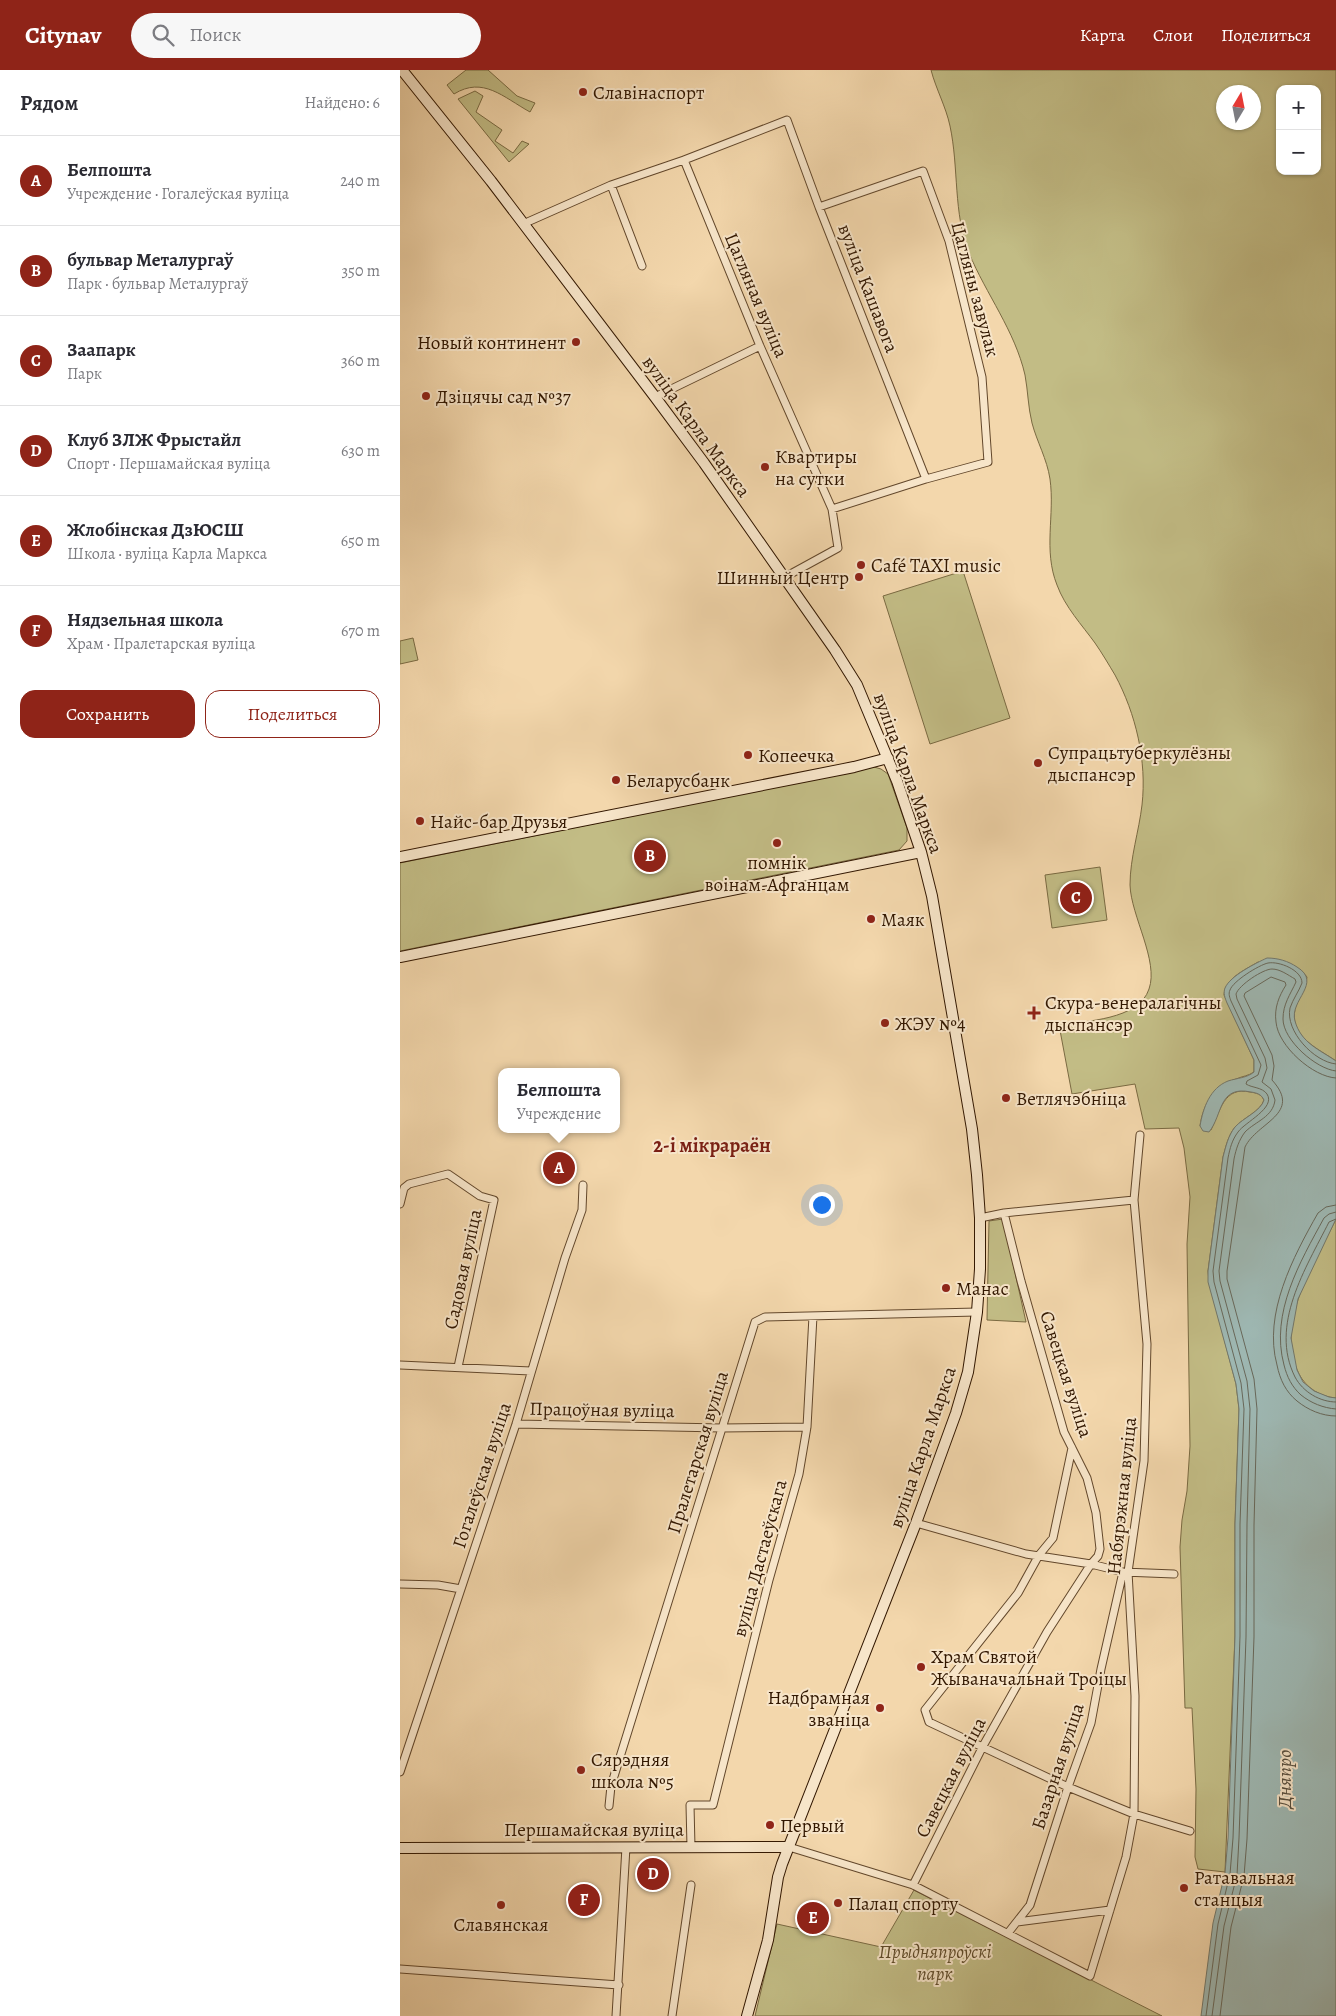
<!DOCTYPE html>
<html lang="ru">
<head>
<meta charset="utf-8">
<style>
	body { margin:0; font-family:Alegreya,serif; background:#f7f7f7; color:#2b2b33 }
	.controls { position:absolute; right:15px; top:15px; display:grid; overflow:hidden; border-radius:10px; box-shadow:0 1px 4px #0004 }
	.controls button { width:45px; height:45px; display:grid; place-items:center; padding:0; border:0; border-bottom:1px solid #e1e1e2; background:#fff; color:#2b2b33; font:25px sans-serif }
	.compass { position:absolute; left:816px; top:15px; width:45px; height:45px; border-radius:50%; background:#fff; box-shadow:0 1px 4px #0004; rotate:10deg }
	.you { position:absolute; left:421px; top:1134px; width:18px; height:18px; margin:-12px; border:4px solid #fff; border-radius:50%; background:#1a73e8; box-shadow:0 0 0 8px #1a73e833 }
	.badge { display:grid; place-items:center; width:32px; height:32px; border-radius:50%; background:#8f2418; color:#fff; font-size:16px; font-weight:700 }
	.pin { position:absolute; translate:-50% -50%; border:2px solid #fff; box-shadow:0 1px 5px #0006 }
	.popup { position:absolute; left:98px; top:998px; width:122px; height:65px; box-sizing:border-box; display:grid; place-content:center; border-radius:10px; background:#fff; filter:drop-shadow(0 1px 4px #0005); font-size:16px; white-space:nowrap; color:#7c7c81 }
	.popup b { font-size:19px; color:#2b2b33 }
	.popup::after { content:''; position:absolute; left:50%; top:100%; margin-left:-10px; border:10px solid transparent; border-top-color:#fff }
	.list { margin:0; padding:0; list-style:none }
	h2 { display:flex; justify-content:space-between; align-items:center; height:65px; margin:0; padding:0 20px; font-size:21px }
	h2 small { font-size:16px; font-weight:400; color:#7c7c81 }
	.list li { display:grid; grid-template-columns:32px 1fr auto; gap:15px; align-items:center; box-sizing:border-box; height:90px; padding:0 20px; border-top:1px solid #e1e1e2 }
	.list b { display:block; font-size:19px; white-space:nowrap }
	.list p { margin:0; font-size:16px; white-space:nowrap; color:#7c7c81 }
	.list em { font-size:16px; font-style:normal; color:#7c7c81 }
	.actions { display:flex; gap:10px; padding:15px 20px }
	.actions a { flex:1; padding:11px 0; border:1px solid #8f2418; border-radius:15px; text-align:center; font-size:18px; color:#8f2418 }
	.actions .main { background:#8f2418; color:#fff }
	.icon { flex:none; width:28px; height:28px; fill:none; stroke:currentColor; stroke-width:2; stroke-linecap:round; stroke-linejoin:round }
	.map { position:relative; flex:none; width:936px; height:1946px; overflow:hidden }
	header { display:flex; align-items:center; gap:30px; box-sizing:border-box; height:70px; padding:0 25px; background:#8f2418; color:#fff }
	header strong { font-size:24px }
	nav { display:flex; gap:28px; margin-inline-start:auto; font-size:18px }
	.search { width:350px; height:45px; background:#f7f7f7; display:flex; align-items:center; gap:12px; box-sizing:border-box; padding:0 18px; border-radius:28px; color:#7c7c81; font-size:19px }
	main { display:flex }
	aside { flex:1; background:#fff }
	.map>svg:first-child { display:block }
	.green { fill:#c2bc85; stroke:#7a6a42; fill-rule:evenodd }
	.water { fill:#9eb8b3; stroke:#73786b }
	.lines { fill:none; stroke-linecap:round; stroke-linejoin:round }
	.shore { stroke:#68685a; stroke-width:1 }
	.minor-casing { stroke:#62472b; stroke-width:9 }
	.secondary-casing { stroke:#321700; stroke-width:12 }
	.minor { stroke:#f7e5c9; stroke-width:7 }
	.secondary { stroke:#f7e5c9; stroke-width:10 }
	.poi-dot { fill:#8f2418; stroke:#f7e5c9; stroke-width:2 }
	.labels { text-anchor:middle; stroke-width:4; stroke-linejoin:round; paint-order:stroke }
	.poi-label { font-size:19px; fill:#321700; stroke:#f7e5c9; text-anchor:start }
	.street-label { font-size:19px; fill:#321700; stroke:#f7e5c9 }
	.park-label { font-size:19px; font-style:italic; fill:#5d4928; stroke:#f7e5c9 }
	.neighbourhood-label { font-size:20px; font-weight:bold; fill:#7a1f14; stroke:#f7e5c9 }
	.water-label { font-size:20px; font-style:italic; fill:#584f3f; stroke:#f7e5c9 }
</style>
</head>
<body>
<header>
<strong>Citynav</strong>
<div class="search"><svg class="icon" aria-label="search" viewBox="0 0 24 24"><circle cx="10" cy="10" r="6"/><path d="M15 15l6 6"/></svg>Поиск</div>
<nav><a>Карта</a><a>Слои</a><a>Поделиться</a></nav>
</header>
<main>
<aside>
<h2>Рядом<small>Найдено: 6</small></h2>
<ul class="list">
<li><span class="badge">A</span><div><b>Белпошта</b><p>Учреждение · Гогалеўская вуліца</p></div><em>240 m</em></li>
<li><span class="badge">B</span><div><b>бульвар Металургаў</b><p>Парк · бульвар Металургаў</p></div><em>350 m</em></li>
<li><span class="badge">C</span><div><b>Заапарк</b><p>Парк</p></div><em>360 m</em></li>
<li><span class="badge">D</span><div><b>Клуб ЗЛЖ Фрыстайл</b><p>Спорт · Першамайская вуліца</p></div><em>630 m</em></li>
<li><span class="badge">E</span><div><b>Жлобінская ДзЮСШ</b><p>Школа · вуліца Карла Маркса</p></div><em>650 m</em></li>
<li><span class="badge">F</span><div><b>Нядзельная школа</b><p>Храм · Пралетарская вуліца</p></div><em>670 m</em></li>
</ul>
<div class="actions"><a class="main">Сохранить</a><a>Поделиться</a></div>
</aside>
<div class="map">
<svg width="936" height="1946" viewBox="0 0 936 1946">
	<rect width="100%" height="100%" fill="#f3d7ac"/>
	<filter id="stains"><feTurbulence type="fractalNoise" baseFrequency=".004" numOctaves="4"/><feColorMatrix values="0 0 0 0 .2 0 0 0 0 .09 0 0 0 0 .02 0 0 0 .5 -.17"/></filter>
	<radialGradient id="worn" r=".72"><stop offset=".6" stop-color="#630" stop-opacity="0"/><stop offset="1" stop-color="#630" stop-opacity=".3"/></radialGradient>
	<path class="green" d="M66,0h22l29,26 18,7 -5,9c-27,-15 -47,-36 -76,-18l-7,-9z
		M531,0h405v991c-17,-12 -47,-24 -41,-52 3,-11 10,-19 12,-32 -12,-16 -30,-13 -49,-15 -13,8 -33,16 -34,33l30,65v12c-6,4 -11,4 -18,7 -22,7 -33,25 -36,47l11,4c9,-19 13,-44 39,-38 7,1 11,2 14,8 -3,11 -21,18 -29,27 -7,9 -9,19 -12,30l-15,114 1,11 27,102 3,25 -4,115v112l-10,236 -27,-3 -3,-12 1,-68 -4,-81h-7l-5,-161 2,-27 5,-29 3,-45 -3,-202 3,-47 -6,-49 -5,-20 -34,1 -10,-45 -63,10 -13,-69c26,-4 80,-5 90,-36 10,-28 -18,-73 -19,-104 0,-27 9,-54 12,-80 5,-44 -6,-91 -27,-130 -6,-10 -13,-22 -20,-32 -13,-18 -30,-36 -38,-58 -14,-35 -2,-70 -7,-106 -3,-20 -13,-37 -18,-56 -4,-16 -4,-32 -7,-48 -10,-44 -39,-81 -56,-122 -16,-40 -10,-85 -19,-127 -4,-19 -14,-37 -19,-56zM880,19h37v82h-37zM824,22h30v30h-30z
		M75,21l8,5 -7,16 26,18 -7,11 18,12 9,-12 7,3 -20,18 -51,-63z
		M563,501l47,147 -80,26 -47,-148z
		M13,568l5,22 -18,4v-23z
		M474,697l7,2 7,5 19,54v13l-8,9 -499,101v-88z
		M700,797l7,53 -55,8 -7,-53z
		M603,1149l23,103 -39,-2 2,-99z
		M936,1149v179c-15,-1 -30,-10 -37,-24 -25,-51 15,-110 37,-155z
		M514,1820l248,126h-407l22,-92 104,23z"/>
	<path class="water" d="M867,888c11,0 21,3 30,9 26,16 -8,33 -2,54 6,22 25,29 41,40v158l-38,80 -7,39 6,32 6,12 11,9 15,6 7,1v618h-135l12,-93 12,-50 3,-35 7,-202v-112l4,-115 -3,-25 -28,-102v-11l15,-114c3,-11 5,-21 12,-30 8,-9 26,-16 29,-27 -3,-6 -7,-7 -13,-8 -33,-7 -28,23 -42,40l-6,-1 -3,-5c3,-18 10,-38 28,-45 9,-3 19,-3 26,-9v-12l-27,-57c-2,-5 -4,-10 -2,-15 5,-12 31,-25 42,-30z"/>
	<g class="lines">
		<path class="shore" d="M936,1135l-10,2 -8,6c-25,44 -55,101 -41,152 3,15 9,27 20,36 11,9 25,15 39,15
			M936,1142l-7,2 -5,4c-24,44 -54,95 -40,147 3,12 8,22 17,30 10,8 22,13 35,14
			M936,1149l-7,3c-23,46 -60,103 -34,155 8,15 25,25 41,25
			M806,1946l12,-92 12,-50 3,-36 7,-202v-112l4,-115 -3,-26 -27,-101 -1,-11 15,-113c2,-10 4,-18 10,-26 7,-10 38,-24 29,-38 -5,-7 -15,-6 -21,-10l1,-3 11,-6 3,-10 -30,-64c-1,-3 -3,-7 -1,-11 3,-9 29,-25 38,-27 11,-2 34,7 34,20 -3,8 -9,16 -12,25 -5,23 24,54 46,56
			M812,1946l12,-90 13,-51 2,-37 7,-201 1,-113 3,-115 -3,-28 -27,-100 -1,-10 15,-112c2,-10 5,-19 11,-27 11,-11 28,-15 30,-32l-4,-11 -9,-7 5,-14 -2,-10 -28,-59 -1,-5c3,-9 27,-25 36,-25 8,0 16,6 23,10l1,3c-6,13 -13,22 -13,37 0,21 33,50 53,52
			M820,1946l11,-89 13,-51 3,-37 7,-202v-112l3,-116 -3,-30 -27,-100v-8l18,-124c12,-25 58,-33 27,-67l2,-14 -2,-11 -28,-59 1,-3 26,-16 14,5 1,3c-7,11 -12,23 -10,37 2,24 37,55 60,56"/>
		<g class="minor-casing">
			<path id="minor" d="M284,90l103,-40 32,87 107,272 -94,30
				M211,115l31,81
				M419,137l104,-36 26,70 33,136 6,85 -62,17
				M123,154l88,-39 73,-25 76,186 72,163 6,39 -53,29
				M255,327l105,-51
				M0,1134l4,-16 5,-4 39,-10 32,22 14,4 -36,167
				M580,1148l24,-5 130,-13
				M0,1295l131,6
				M116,1354l206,4 85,-1
				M672,1378l-19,90 -14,17 -21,38 -93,117 4,12 139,65 66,27 56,17
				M516,1453l110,31 65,10 32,8 51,2
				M0,1514l38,1 23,4
				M0,1702l116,-348 49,-166 17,-48 1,-25
				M209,1736l2,-20 144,-464 10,-5 212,-5
				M291,1777l-1,-42h23l56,-225 30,-106 8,-47 6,-111
				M389,1777l124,38 177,91 36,-119 8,-43 1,-118 -7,-124 16,-111 3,-117 -13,-144 6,-65
				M513,1815l70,-139 64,-114 44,-68 7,-8 2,-7 -4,-36 -9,-35 -23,-46 -43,-151 -17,-68
				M617,1852l93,-12
				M608,1863l22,-28 38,-118 23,-64 10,-54 22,-97
				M0,1899l219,16
				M216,1946l10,-169
				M272,1946l19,-131"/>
		</g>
		<g class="secondary-casing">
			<path id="secondary" d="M2,0l89,111 164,216 49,66 131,187 22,35 40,96 24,71 11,44 40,233 5,46 3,43v51l-3,43 -9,60 -12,41 -40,110 -134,341 -4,13 -10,63 -21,76
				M0,787l454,-90 34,-9
				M0,887l521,-105
				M0,1778l389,-1"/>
		</g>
		<use href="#minor" class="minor"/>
		<use href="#secondary" class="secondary"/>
	</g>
	<g class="poi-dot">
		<circle cx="183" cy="22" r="5"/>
		<circle cx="176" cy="272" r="5"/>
		<circle cx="26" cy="326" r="5"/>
		<circle cx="365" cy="397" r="5"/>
		<circle cx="461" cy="495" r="5"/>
		<circle cx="459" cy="507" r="5"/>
		<circle cx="348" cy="685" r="5"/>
		<circle cx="638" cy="693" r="5"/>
		<circle cx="216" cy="710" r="5"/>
		<circle cx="20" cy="751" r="5"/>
		<circle cx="377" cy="773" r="5"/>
		<circle cx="471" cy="849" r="5"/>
		<path d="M631.5 935.5h5v5h5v5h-5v5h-5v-5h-5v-5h5z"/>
		<circle cx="485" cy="953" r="5"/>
		<circle cx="606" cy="1028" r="5"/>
		<circle cx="546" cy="1218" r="5"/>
		<circle cx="521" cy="1597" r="5"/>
		<circle cx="480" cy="1638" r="5"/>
		<circle cx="181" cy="1700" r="5"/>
		<circle cx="370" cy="1755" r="5"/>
		<circle cx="784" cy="1818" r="5"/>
		<circle cx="438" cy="1833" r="5"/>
		<circle cx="101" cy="1835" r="5"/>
	</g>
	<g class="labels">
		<g class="poi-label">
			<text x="193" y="29">Славінаспорт</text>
			<text x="166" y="279" text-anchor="end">Новый континент</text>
			<text x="36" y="333">Дзіцячы сад №37</text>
			<text x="375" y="393">Квартиры<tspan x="375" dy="22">на сутки</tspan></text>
			<text x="471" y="502">Café TAXI music</text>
			<text x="449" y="514" text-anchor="end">Шинный Центр</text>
			<text x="648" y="689">Супрацьтуберкулёзны<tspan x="648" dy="22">дыспансэр</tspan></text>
			<text x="358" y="692">Копеечка</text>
			<text x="226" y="717">Беларусбанк</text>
			<text x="30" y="758">Найс-бар Друзья</text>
			<text x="377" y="799" text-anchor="middle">помнік<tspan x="377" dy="22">воінам-Афганцам</tspan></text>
			<text x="481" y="856">Маяк</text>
			<text x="645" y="939">Скура-венералагічны<tspan x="645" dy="22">дыспансэр</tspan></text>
			<text x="495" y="960">ЖЭУ №4</text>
			<text x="616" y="1035">Ветлячэбніца</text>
			<text x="556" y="1225">Манас</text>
			<text x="531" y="1593">Храм Святой<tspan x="531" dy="22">Жываначальнай Троіцы</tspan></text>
			<text x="470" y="1634" text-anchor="end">Надбрамная<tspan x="470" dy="22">званіца</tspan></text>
			<text x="191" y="1696">Сярэдняя<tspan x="191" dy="22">школа №5</tspan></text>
			<text x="380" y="1762">Первый</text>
			<text x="794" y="1814">Ратавальная<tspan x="794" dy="22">станцыя</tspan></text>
			<text x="448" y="1840">Палац спорту</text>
			<text x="101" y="1861" text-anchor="middle">Славянская</text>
		</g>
		<g class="street-label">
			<text transform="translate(469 218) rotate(69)" y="7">вуліца Кашавога</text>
			<text transform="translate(576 219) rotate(75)" y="7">Цагляны завулак</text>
			<text transform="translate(357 225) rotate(67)" y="7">Цагляная вуліца</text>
			<text transform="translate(297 356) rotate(54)" y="7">вуліца Карла Маркса</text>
			<text transform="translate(509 703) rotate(70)" y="7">вуліца Карла Маркса</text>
			<text transform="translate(62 1199) rotate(-78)" y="7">Садовая вуліца</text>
			<text transform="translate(667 1304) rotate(72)" y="7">Савецкая вуліца</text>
			<text transform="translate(202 1339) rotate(1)" y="7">Працоўная вуліца</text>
			<text transform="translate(522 1377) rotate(-71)" y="7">вуліца Карла Маркса</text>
			<text transform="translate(297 1382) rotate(-73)" y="7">Пралетарская вуліца</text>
			<text transform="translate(81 1405) rotate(-72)" y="7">Гогалеўская вуліца</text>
			<text transform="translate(721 1426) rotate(-84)" y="7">Набярэжная вуліца</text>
			<text transform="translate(359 1488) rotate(-75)" y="7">вуліца Дастаеўскага</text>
			<text transform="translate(657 1696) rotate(-72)" y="7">Базарная вуліца</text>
			<text transform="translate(550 1707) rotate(-63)" y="7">Савецкая вуліца</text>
			<text x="194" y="1766">Першамайская вуліца</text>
		</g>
		<g class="park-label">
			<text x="535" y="1888">Прыдняпроўскі<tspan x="535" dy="22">парк</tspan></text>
		</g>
		<g class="neighbourhood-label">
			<text x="312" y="1082">2-і мікрараён</text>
		</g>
		<g class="water-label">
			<text transform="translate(884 1709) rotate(-90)" y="7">Дняпро</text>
		</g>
	</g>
	<rect width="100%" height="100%" filter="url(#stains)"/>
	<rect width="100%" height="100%" fill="url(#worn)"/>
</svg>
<div class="controls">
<button>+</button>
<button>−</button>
</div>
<svg class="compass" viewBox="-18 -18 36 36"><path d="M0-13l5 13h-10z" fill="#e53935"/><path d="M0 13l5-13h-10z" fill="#7c7c81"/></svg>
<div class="you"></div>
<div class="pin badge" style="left:159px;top:1098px">A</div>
<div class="popup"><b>Белпошта</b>Учреждение</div>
<div class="pin badge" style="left:250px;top:786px">B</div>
<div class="pin badge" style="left:676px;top:828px">C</div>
<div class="pin badge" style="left:253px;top:1804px">D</div>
<div class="pin badge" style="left:413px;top:1848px">E</div>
<div class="pin badge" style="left:184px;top:1830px">F</div>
</div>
</main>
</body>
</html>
